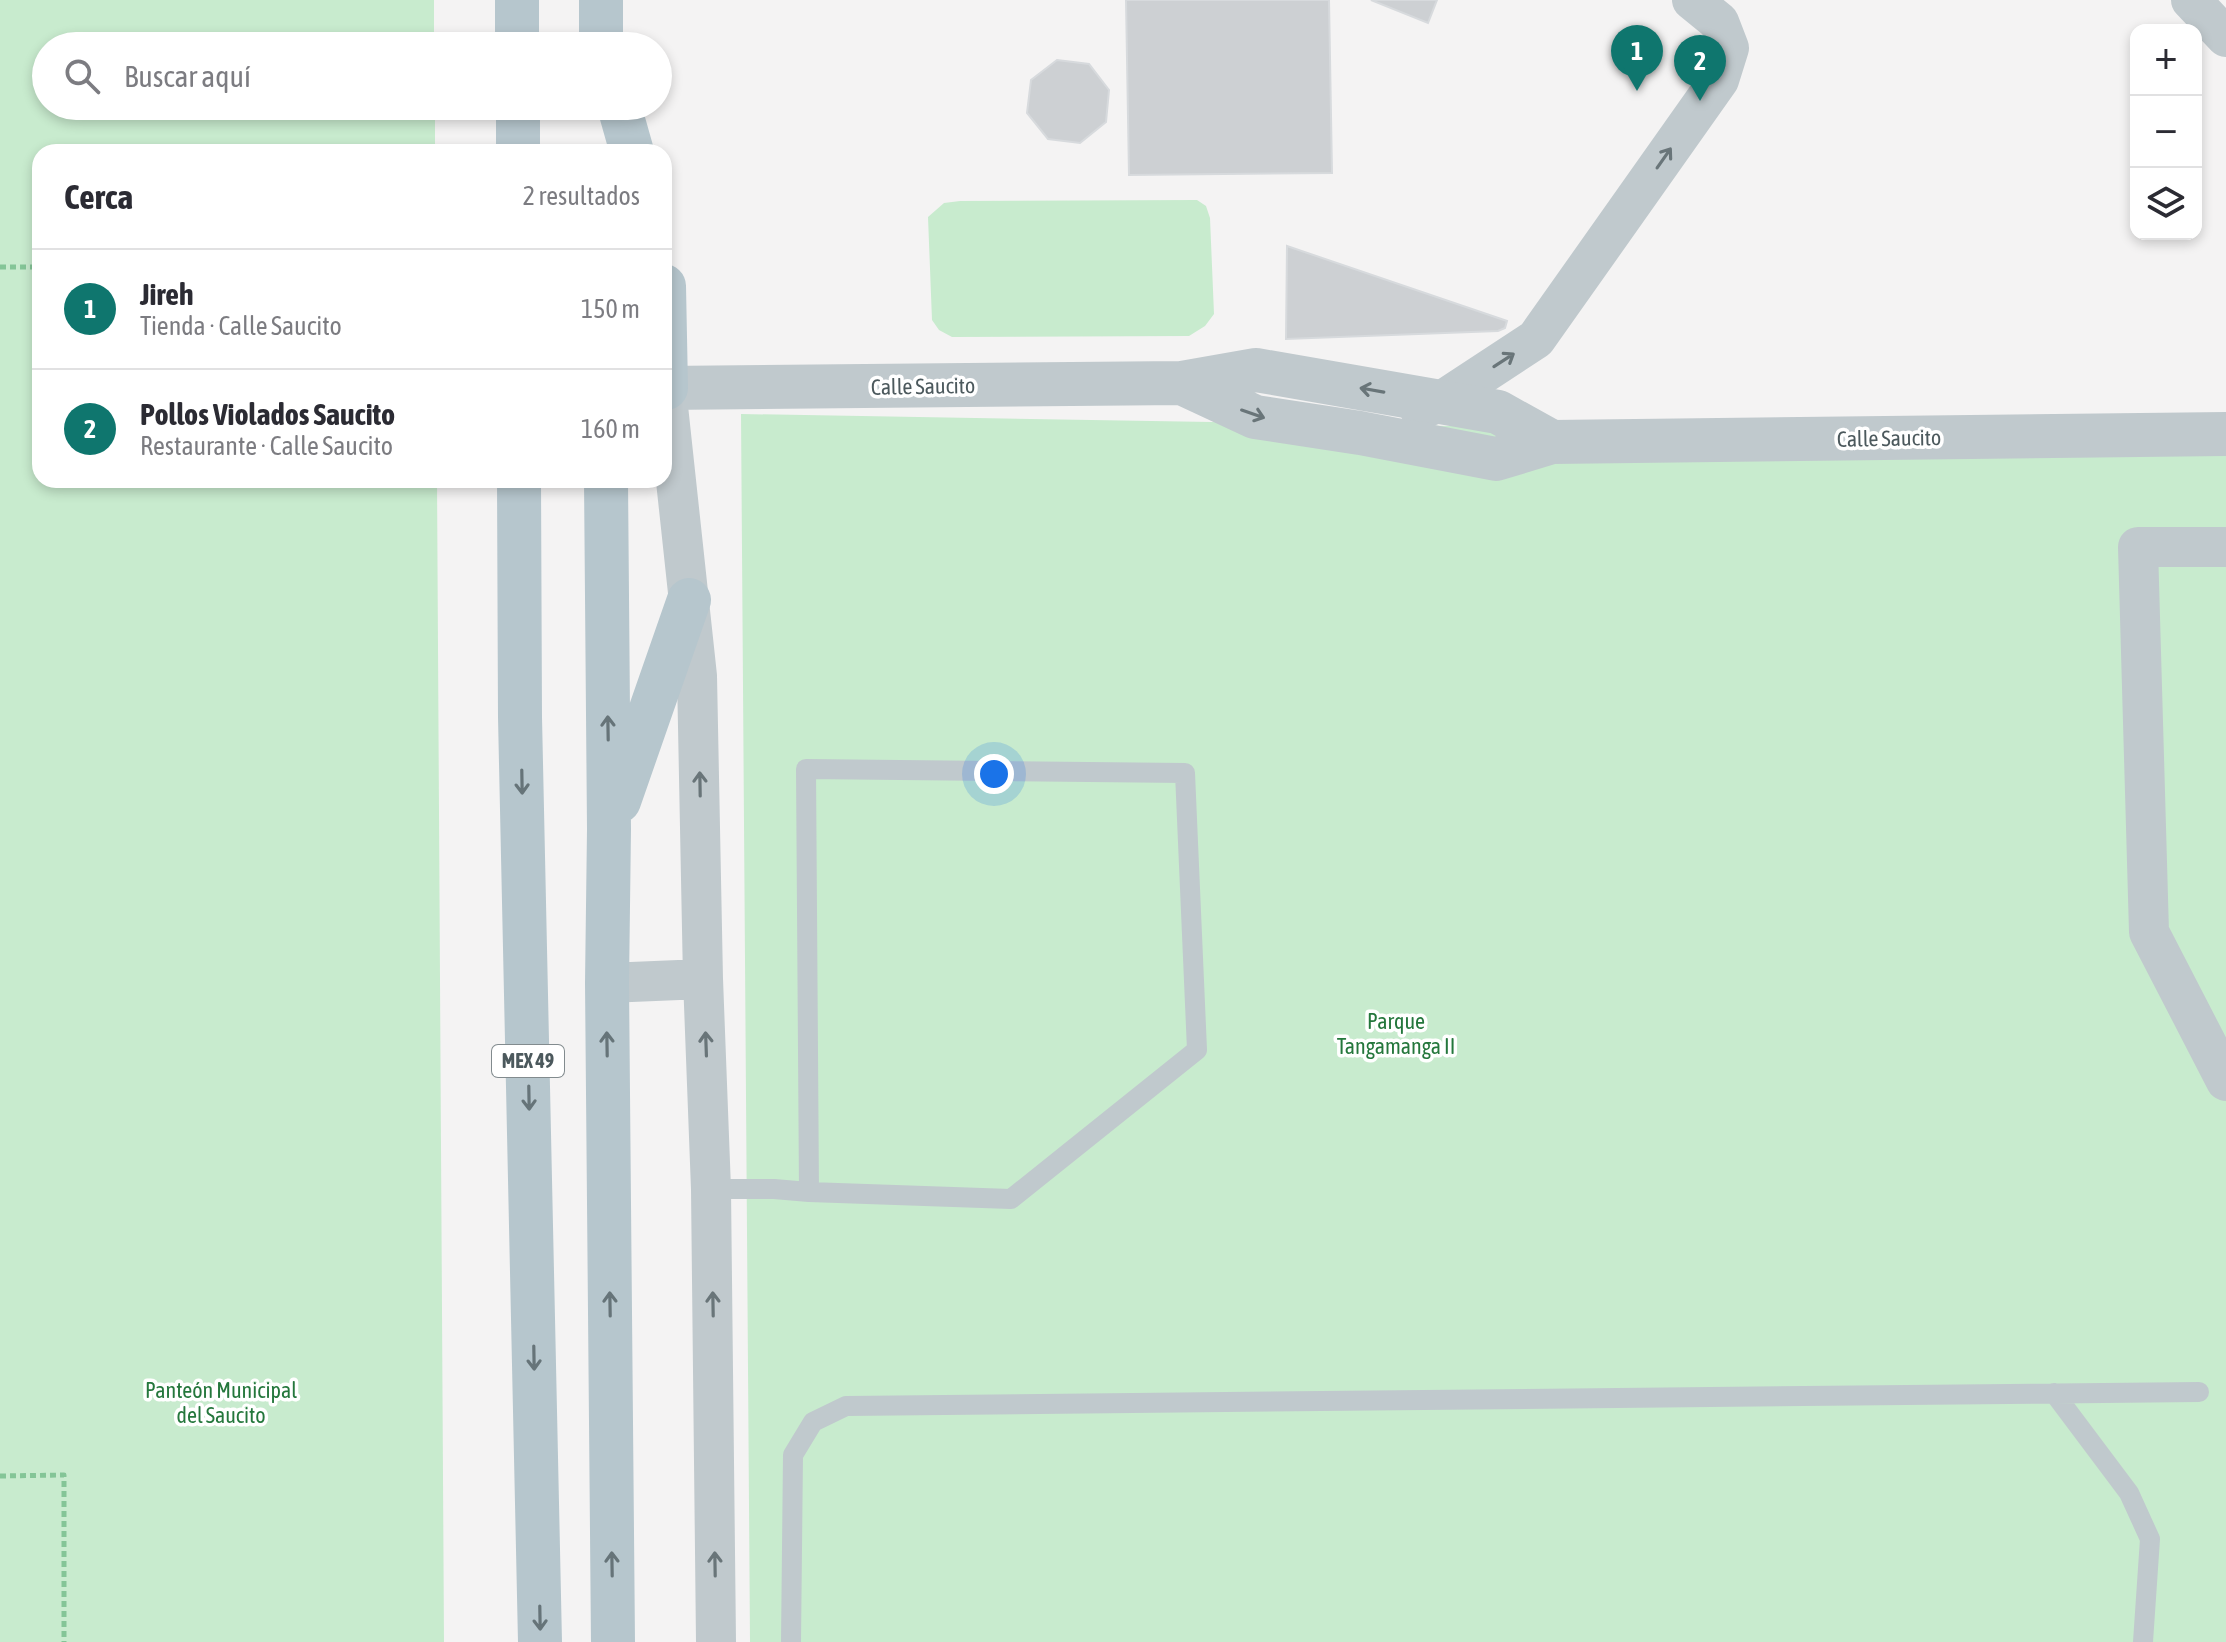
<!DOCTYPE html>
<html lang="es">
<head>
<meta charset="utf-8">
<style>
	body { margin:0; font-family:"Asap Condensed",sans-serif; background:#f7f7f7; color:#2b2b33 }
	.controls { position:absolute; right:24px; top:24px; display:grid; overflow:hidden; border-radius:16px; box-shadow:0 4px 12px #0003 }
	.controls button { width:72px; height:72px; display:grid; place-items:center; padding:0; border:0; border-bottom:2px solid #e1e1e2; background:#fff; color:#2b2b33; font:40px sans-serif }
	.you { position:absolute; left:994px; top:774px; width:28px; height:28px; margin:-20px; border:6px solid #fff; border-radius:50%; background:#1a73e8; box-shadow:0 0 0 12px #1a73e833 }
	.badge { display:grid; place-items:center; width:52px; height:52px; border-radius:50%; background:#0f766e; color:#fff; font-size:26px; font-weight:700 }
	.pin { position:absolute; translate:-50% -66px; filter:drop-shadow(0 2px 4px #0008) }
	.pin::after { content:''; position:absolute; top:42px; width:28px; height:24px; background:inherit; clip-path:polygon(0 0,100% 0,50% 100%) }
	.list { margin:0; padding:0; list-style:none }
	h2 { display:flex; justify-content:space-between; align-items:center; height:104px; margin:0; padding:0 32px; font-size:34px }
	h2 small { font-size:26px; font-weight:400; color:#7c7c81 }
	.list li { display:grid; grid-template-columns:52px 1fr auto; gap:24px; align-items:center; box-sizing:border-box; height:120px; padding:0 32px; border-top:2px solid #e1e1e2 }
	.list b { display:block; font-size:30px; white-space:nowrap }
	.list p { margin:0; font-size:26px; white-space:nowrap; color:#7c7c81 }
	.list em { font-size:26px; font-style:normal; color:#7c7c81 }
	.icon { flex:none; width:44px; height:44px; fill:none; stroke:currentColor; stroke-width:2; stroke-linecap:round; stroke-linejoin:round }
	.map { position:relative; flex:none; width:2226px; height:1642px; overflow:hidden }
	.search { position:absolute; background:#fff; box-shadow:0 4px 12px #0003; left:32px; top:32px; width:640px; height:88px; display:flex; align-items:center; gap:20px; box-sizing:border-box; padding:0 28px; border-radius:44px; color:#7c7c81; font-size:30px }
	.panel { position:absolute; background:#fff; box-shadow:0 4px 12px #0003; left:32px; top:144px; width:640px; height:344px; border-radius:24px }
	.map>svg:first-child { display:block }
	.green { fill:#c8ebce }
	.building { fill:#cdd0d3; stroke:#d7dadd; stroke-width:2 }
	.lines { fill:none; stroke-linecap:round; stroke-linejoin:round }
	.path { stroke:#84c597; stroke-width:5; stroke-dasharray:6 4; stroke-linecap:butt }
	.service { stroke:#c0c9cd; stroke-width:20 }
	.minor { stroke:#c0c9cd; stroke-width:40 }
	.tertiary { stroke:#c0c9cd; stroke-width:44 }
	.primary { stroke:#b6c6cd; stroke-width:44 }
	.oneway { stroke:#697579 }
	.oneway2 { stroke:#667479 }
	.labels { text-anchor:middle; stroke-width:7; stroke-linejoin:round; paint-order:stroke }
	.shield { fill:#fff; stroke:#828b8e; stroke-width:2 }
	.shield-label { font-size:20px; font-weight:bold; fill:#4c595d }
	.street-label { font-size:22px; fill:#4c595d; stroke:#fff }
	.park-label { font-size:22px; fill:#24773c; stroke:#fff }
</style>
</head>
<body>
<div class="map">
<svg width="2226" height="1642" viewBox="0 0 2226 1642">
	<rect width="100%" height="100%" fill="#f4f3f3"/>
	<path class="green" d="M0,0h434v46h-388v60h389v46h-395v328h397l7,1162h-444z
		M1197,200l9,6 4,12 4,96 -9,12 -16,10 -237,1 -13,-7 -7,-10 -4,-103 16,-14 16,-2z
		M741,414l1485,25v1203h-1476z"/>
	<path class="building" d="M1126,0h203l3,173 -203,2z
		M1371,0h66l-9,23z
		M1057,60l32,4 20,26 -3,32 -26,21 -32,-4 -21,-26 4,-33z
		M1287,246l220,75 -2,7 -7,3 -212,8z"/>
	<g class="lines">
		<path class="path" d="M0,267h40
			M0,1476l64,-1v167"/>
		<path class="service" d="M711,1189h63l35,3 202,7 186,-149 -12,-277 -379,-4 3,423
			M2054,1393l75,100 21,46 -7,103
			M791,1642l2,-187 20,-33 33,-16 1353,-14"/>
		<path class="minor" d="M2191,0l35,37
			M666,388l31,288 6,303 8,210 5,453
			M1420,410l20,-8 96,-63 183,-259 10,-32 -10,-26 -27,-22
			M2226,547h-88l11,385 77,149
			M607,983l96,-4"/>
		<path class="tertiary" d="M1182,383l73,34 105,16 136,26 56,-17 674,-8
			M664,388l518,-5 74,-13 242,42 54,30"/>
		<path class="primary" d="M517,0v46
			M601,0v46
			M518,106v46
			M619,106l13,46
			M664,286l2,102
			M519,480l1,237 20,925
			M606,480l3,349 -2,154 6,659
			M619,801l70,-201"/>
	</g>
	<defs><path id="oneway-shaft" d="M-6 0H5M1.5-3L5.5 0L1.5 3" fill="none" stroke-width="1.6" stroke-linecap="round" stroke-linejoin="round" transform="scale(2)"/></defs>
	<g class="oneway">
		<use href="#oneway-shaft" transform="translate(1664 158) rotate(-55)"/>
		<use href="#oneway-shaft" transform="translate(1504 360) rotate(-33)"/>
		<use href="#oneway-shaft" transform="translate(1372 390) rotate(-170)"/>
		<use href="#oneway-shaft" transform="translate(1253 414) rotate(19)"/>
		<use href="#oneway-shaft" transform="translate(700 784) rotate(-91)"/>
		<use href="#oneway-shaft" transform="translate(706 1044) rotate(-92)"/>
		<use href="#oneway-shaft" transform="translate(713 1304) rotate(-91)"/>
		<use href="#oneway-shaft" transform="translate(715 1564) rotate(-91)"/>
	</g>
	<g class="oneway2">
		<use href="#oneway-shaft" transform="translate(608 728) rotate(-91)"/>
		<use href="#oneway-shaft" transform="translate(522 782) rotate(89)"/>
		<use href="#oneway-shaft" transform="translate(607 1044) rotate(-91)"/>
		<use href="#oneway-shaft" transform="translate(529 1098) rotate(89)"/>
		<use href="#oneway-shaft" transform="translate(610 1304) rotate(-91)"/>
		<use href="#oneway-shaft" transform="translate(534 1358) rotate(89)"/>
		<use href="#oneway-shaft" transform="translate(612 1564) rotate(-91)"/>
		<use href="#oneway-shaft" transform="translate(540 1618) rotate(89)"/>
	</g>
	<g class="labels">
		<rect class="shield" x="492" y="1045" width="72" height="32" rx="6"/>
		<g class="shield-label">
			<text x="528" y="1068">MEX 49</text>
		</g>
		<g class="street-label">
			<text transform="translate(923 386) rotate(-1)" y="8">Calle Saucito</text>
			<text transform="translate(1889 438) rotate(-1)" y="8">Calle Saucito</text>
		</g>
		<g class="park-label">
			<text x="1396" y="1029">Parque<tspan x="1396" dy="25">Tangamanga II</tspan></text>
			<text x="221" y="1398">Panteón Municipal<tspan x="221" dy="25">del Saucito</tspan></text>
		</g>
	</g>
</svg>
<div class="controls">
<button>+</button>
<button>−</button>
<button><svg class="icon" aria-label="layers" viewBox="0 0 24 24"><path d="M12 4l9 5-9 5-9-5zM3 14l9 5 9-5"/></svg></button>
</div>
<div class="you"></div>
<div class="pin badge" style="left:1637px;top:91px">1</div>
<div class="pin badge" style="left:1700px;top:101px">2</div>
<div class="search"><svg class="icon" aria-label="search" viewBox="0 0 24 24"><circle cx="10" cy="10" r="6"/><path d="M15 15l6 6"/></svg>Buscar aquí</div>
<section class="panel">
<h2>Cerca<small>2 resultados</small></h2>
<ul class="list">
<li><span class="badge">1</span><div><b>Jireh</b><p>Tienda · Calle Saucito</p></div><em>150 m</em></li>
<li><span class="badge">2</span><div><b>Pollos Violados Saucito</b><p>Restaurante · Calle Saucito</p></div><em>160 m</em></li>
</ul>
</section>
</div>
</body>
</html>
